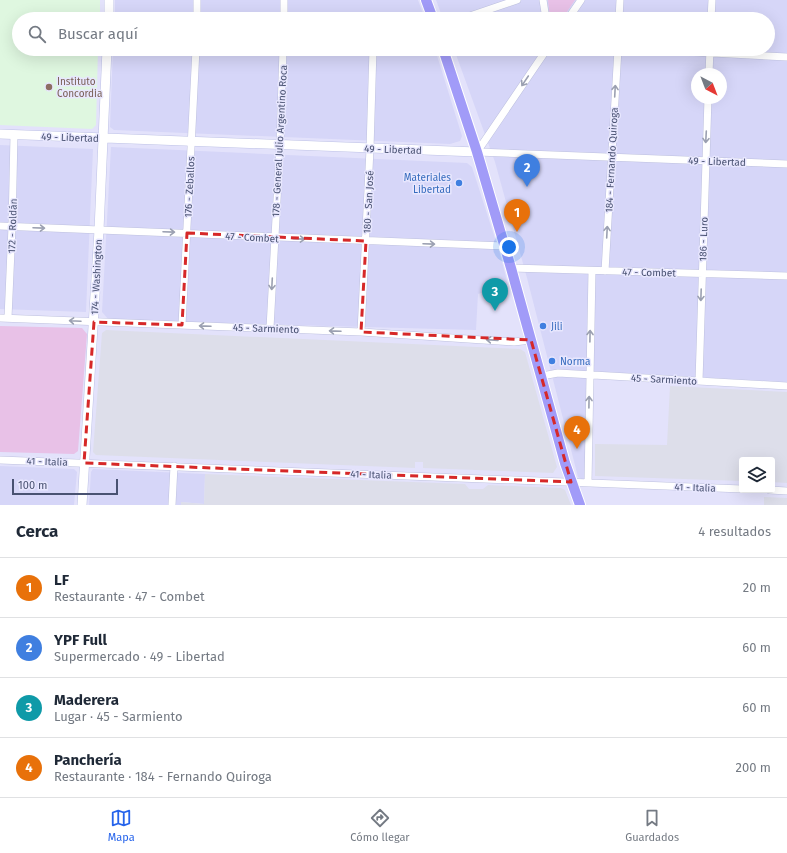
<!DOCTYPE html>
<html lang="es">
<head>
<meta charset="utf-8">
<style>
	body { margin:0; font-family:"Fira Sans",sans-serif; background:#f2f2f3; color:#1f2937 }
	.controls { position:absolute; right:12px; bottom:12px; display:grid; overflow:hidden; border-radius:4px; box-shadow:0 4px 16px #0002 }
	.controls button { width:36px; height:36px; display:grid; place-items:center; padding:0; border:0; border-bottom:1px solid #e0e1e3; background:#fff; color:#1f2937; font:20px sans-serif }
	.compass { position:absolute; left:691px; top:68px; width:36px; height:36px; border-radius:50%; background:#fff; box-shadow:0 4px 16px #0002; rotate:138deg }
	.scale { position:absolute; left:12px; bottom:10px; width:106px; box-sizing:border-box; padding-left:4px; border:2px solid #495272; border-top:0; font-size:11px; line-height:14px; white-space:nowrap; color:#495272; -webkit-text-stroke:3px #e8e7fe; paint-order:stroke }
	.you { position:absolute; left:509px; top:247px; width:14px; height:14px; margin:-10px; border:3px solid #fff; border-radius:50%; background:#1a73e8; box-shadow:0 0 0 6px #1a73e833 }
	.badge { display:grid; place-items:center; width:26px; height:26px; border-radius:50%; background:#2563eb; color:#fff; font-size:13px; font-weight:700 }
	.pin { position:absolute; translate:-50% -33px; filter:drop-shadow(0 1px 2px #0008) }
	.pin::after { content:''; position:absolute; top:21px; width:14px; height:12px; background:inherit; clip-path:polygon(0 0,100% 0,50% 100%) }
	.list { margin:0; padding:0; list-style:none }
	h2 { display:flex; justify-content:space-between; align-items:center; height:52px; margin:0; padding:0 16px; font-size:17px }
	h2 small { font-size:13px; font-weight:400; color:#747a83 }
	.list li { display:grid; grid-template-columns:26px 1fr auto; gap:12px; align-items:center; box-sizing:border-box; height:60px; padding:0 16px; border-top:1px solid #e0e1e3 }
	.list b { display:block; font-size:15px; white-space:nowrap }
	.list p { margin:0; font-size:13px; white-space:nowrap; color:#747a83 }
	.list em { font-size:13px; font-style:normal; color:#747a83 }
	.icon { flex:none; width:22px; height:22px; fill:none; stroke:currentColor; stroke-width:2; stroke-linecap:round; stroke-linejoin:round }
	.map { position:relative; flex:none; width:787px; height:505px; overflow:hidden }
	.search { position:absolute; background:#fff; box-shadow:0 4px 16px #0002; left:12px; right:12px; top:12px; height:44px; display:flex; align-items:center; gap:10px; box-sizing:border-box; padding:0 14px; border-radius:22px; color:#747a83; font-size:15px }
	.sheet { height:292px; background:#fff }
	nav { display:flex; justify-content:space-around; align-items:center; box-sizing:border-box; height:56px; border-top:1px solid #e0e1e3; background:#fff; font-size:11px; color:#747a83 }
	nav a { display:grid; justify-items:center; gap:2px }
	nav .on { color:#2563eb }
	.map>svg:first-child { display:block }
	.residential { fill:#d6d6f8; fill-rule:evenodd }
	.industrial { fill:#dddeea }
	.education { fill:#dff7e0 }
	.green { fill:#e8c1e7 }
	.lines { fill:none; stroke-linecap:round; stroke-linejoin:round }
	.street-casing { stroke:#bec1df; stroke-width:8 }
	.secondary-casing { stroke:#bec2e6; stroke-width:10 }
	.primary-casing { stroke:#fff; stroke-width:12 }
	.street { stroke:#fff; stroke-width:7 }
	.secondary { stroke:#fff; stroke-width:9 }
	.primary { stroke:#a19bf8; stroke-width:10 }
	.oneway { stroke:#9ba0b1 }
	.marked { fill:none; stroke:#d62828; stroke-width:3; stroke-dasharray:8 5; stroke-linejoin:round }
	.education-dot { fill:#8d6e63; stroke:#e8e7fe; stroke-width:1.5 }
	.shop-dot { fill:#3f7fe0; stroke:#e8e7fe; stroke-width:1.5 }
	.labels { text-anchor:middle; stroke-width:3; stroke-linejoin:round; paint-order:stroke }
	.education-label { font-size:10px; fill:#785e54; stroke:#e8e7fe; text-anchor:start }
	.street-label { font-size:10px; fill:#495272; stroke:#e8e7fe }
	.shop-label { font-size:10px; fill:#366cbe; stroke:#e8e7fe; text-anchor:start }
</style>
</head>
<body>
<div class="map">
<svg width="787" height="505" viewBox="0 0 787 505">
	<rect width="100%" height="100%" fill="#e3e2fb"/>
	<path class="residential" d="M115,0h303l7,19h-310z
		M436,0h351v382l-201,-11v106l-3,3 -5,-3 -51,-199 -32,-116 -41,-113h314v-30h-325zM697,74h24v24h-24z
		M113,49h322l27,87 -2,5 -10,3 -336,-14 -4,-3z
		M0,145l93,4 -7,163 -86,-3z
		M111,147l356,16 5,4 28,87 8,31 -30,9 -2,36 -367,-10 -7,-8z
		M0,466l74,3 3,3 -3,33h-74z
		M93,469l112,5 -1,30 -23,-2v3h-92l2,-33z"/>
	<path class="industrial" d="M106,330l414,19 5,3 32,115 -4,6 -130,-5v-6h-8v6l-319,-13 -3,-3 9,-119z
		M670,386l117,6v91l-15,-1v-22h-30v21l-147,-5v-32l72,1z
		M205,474l260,10 4,5h14l5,-4 73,3 4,2 6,15h-390v-3l23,2z
		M764,497l23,1v7h-23z"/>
	<path class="education" d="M0,0h100v19h-81v30h79l-2,76 -4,4 -92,-4z"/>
	<path class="green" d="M548,0h27l-13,19h-12z
		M0,326l82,2 5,6 -9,117 -4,3 -74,-2z"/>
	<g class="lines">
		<g class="street-casing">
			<path id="street" d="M543,0l3,19
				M109,17l38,2
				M197,19v-19
				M284,19v-19
				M461,19l56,-19
				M568,19l13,-19
				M619,19l1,-19
				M711,19l1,-19
				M638,49l149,8
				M709,74l1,-25
				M477,152l310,12
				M477,152l70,-103
				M0,226l504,20
				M511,268l276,8
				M605,271l13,-222
				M0,318l361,14 153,10 17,-2
				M8,318l4,-91 2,-92
				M182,325l14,-276
				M270,328l10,-183 3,-96
				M361,332l9,-183 3,-100
				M542,376l16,-3 229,13
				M699,381l9,-283
				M0,460l742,29
				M588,483l4,-212
				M770,490l17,1
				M172,505l2,-39"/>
		</g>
		<g class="secondary-casing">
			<path id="secondary" d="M109,19v-19
				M0,134l477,18
				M82,505l17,-275 8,-181"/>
		</g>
		<g class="primary-casing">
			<path id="primary" d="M426,0l7,19
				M443,49l34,103 34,116 54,195 15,42"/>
		</g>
		<use href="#street" class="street"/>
		<use href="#secondary" class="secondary"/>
		<use href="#primary" class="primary"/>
	</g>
	<defs><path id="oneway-shaft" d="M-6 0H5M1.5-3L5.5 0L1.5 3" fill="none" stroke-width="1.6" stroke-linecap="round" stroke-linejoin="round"/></defs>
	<g class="oneway">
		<use href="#oneway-shaft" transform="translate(525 81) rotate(124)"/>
		<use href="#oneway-shaft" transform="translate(615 91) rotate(-87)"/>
		<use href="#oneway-shaft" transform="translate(706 137) rotate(93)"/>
		<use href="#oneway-shaft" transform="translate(39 228) rotate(2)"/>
		<use href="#oneway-shaft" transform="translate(169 232) rotate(2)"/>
		<use href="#oneway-shaft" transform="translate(607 232) rotate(-87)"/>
		<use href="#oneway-shaft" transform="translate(299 239) rotate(2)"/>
		<use href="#oneway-shaft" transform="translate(429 244) rotate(2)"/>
		<use href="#oneway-shaft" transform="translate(272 284) rotate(93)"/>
		<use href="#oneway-shaft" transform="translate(701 295) rotate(92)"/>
		<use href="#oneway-shaft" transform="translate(75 321) rotate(-177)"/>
		<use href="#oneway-shaft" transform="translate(205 326) rotate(-178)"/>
		<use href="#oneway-shaft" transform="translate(335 331) rotate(-178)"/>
		<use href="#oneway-shaft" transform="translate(590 336) rotate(-89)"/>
		<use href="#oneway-shaft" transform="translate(492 340) rotate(-176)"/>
		<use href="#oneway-shaft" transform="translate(589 402) rotate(-89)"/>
	</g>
	<path class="marked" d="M187,233l179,8 -5,91 170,8 40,142 -487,-19 10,-141 88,3z"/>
	<circle class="education-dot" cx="49" cy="87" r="4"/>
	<g class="shop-dot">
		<circle cx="459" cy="183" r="4"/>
		<circle cx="543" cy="326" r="4"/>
		<circle cx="552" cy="361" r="4"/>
	</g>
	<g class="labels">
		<g class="education-label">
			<text x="57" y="85">Instituto<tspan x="57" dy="12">Concordia</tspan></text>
		</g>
		<g class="street-label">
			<text transform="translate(70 137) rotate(2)" y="4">49 - Libertad</text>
			<text transform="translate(279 141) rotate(-87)" y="4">178 - General Julio Argentino Roca</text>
			<text transform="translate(393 149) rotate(2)" y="4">49 - Libertad</text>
			<text transform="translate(611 160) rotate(-87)" y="4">184 - Fernando Quiroga</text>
			<text transform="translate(717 161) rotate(2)" y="4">49 - Libertad</text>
			<text transform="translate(189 187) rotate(-87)" y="4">176 - Zeballos</text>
			<text transform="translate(368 202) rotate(-87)" y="4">180 - San José</text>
			<text transform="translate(12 226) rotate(-88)" y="4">172 - Roldán</text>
			<text transform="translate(252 237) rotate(3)" y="4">47 - Combet</text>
			<text transform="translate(703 239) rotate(-88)" y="4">186 - Luro</text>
			<text transform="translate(649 272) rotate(1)" y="4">47 - Combet</text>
			<text transform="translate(96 277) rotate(-87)" y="4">174 - Washington</text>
			<text transform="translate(266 328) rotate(2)" y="4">45 - Sarmiento</text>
			<text transform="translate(664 379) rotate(3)" y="4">45 - Sarmiento</text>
			<text transform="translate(47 461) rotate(2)" y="4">41 - Italia</text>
			<text transform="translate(371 474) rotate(2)" y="4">41 - Italia</text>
			<text transform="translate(695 487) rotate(2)" y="4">41 - Italia</text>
		</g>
		<g class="shop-label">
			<text x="451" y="181" text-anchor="end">Materiales<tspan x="451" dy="12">Libertad</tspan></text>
			<text x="551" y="330">Jili</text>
			<text x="560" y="365">Norma</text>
		</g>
	</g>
</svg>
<div class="controls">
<button><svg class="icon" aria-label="layers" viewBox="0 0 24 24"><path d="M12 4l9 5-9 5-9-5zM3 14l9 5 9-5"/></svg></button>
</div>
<svg class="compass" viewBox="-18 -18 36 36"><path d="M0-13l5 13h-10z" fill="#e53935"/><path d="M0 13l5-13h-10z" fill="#747a83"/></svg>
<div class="scale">100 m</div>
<div class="you"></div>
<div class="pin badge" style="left:517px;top:232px;background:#e8710a">1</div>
<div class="pin badge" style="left:527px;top:187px;background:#3f7fe0">2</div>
<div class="pin badge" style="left:495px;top:311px;background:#0f9aa8">3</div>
<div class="pin badge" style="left:577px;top:449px;background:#e8710a">4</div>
<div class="search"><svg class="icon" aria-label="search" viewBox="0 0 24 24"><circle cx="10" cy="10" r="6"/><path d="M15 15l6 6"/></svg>Buscar aquí</div>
</div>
<section class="sheet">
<h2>Cerca<small>4 resultados</small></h2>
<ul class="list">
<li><span class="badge" style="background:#e8710a">1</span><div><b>LF</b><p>Restaurante · 47 - Combet</p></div><em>20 m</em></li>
<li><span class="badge" style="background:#3f7fe0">2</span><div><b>YPF Full</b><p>Supermercado · 49 - Libertad</p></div><em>60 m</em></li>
<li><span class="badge" style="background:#0f9aa8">3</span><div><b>Maderera</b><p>Lugar · 45 - Sarmiento</p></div><em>60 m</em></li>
<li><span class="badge" style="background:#e8710a">4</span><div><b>Panchería</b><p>Restaurante · 184 - Fernando Quiroga</p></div><em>200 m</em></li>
</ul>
</section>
<nav>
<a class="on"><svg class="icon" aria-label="map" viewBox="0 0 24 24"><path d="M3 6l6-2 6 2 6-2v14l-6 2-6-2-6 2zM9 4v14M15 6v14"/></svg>Mapa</a>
<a><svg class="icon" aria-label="directions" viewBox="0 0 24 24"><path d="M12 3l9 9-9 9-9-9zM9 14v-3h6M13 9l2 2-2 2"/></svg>Cómo llegar</a>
<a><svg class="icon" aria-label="saved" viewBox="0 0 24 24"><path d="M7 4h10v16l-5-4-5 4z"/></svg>Guardados</a>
</nav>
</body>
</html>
